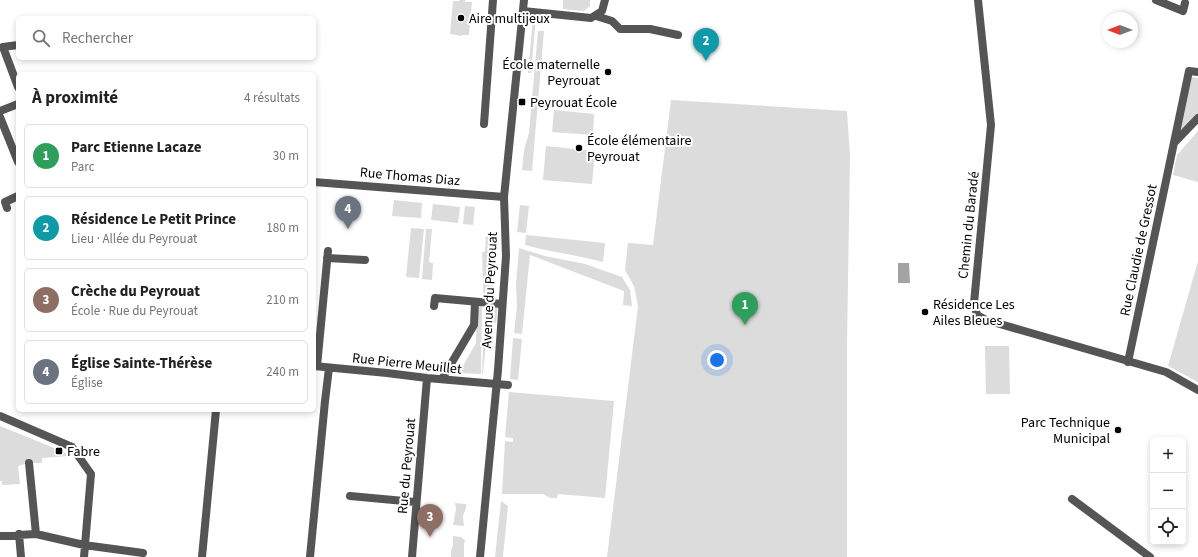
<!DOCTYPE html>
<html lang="fr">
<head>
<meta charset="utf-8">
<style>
	body { margin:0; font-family:"Source Sans 3",sans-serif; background:#f6f6f6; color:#202124 }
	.controls { position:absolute; right:12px; bottom:12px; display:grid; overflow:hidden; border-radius:6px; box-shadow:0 2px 6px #0003 }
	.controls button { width:36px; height:36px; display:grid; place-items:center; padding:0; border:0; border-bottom:1px solid #e0e0e0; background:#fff; color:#202124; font:20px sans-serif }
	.compass { position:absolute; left:1102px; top:12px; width:36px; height:36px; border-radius:50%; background:#fff; box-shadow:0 2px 6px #0003; rotate:270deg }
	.you { position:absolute; left:717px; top:360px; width:14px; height:14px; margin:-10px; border:3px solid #fff; border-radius:50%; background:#1a73e8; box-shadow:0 0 0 6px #1a73e833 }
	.badge { display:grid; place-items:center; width:26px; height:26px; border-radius:50%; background:#000; color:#fff; font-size:13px; font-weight:700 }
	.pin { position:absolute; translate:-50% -33px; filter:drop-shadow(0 1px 2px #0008) }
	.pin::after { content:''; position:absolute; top:21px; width:14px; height:12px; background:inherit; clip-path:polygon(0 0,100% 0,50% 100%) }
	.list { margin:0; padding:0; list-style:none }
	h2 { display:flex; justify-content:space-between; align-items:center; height:52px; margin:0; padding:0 16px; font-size:17px }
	h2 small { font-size:13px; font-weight:400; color:#757577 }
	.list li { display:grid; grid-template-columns:26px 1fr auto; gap:12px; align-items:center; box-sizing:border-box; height:64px; margin:0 8px 8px; padding:0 8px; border:1px solid #e0e0e0; border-radius:6px }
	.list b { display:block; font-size:15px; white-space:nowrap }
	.list p { margin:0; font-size:13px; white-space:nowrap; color:#757577 }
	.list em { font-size:13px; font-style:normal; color:#757577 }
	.icon { flex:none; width:22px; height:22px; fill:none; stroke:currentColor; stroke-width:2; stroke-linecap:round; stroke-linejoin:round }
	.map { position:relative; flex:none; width:1198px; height:557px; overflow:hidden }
	.search { position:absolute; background:#fff; box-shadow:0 2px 6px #0003; left:16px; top:16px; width:300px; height:44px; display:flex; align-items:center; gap:10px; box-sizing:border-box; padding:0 14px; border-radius:6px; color:#757577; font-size:15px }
	.panel { position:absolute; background:#fff; box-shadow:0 2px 6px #0003; left:16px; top:72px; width:300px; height:340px; border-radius:6px }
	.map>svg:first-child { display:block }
	.green { fill:#dcdcdc }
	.water { fill:#a3a3a3 }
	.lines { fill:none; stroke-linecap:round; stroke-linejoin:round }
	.street { stroke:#555; stroke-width:8 }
	.poi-dot { fill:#000; stroke:#fff; stroke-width:1.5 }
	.labels { text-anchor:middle; stroke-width:4; stroke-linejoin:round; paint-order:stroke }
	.poi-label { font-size:14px; fill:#000; stroke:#fff; text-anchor:start }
	.street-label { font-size:14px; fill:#000; stroke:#fff }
</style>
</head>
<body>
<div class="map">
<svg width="1198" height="557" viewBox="0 0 1198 557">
	<rect width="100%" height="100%" fill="#fff"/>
	<path class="green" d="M460,0h5v2h7l-3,33h-7v1l-12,-2 3,-33h6z
		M563,0h27v6l-6,5 -21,-2z
		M536,17l-5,56h-3l5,-55z
		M538,31h6l-12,140 -10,-1 2,-20 5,-17z
		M1191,77l7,1v37l-15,17 -3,-6z
		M671,100l176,11 3,45 -3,189v212h-240l31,-251 -4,-20 -9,-16 3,-27 25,2z
		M554,110l40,4 -1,21 -41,-3z
		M1198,131v51l-25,-7 4,-20z
		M546,146l49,5 -3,33 -49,-4z
		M394,200l28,3 -1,15 -29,-2z
		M433,204l27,3 -2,16 -27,-3z
		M520,205l9,1 -3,27 -9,-1z
		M465,206l10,1 -2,18 -10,-1z
		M411,228l13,1 -5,49 -13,-1z
		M426,229h6l-3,33 4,1 -1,17 -10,-1z
		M486,234h7l-1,10h4l-5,56 -7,-1 -1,-14 -1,-33h3z
		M526,235l79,8 -2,19c-26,-7 -52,-10 -78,-17z
		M519,248l26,8 40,8 37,13 8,13 2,16 -9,-1 1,-14 -94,-36 -8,79 -8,-1 3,-27 -1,-21z
		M1198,261v121l-30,-16z
		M477,304l5,1 -1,69 -22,-1 17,-30z
		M485,305l13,1 -2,17 -8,-1 -5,52h-1z
		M513,338l9,1 -4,41 -8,-1z
		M985,346h24l1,48h-24z
		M509,392l105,9 -9,97 -47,-4 -1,4h-7l-7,-4h-41l3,-53 8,1v-4l-8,-1z
		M0,426l64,26 5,4 -27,2v5h-13l-11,3 2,18 -18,1v-4h-2z
		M501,501l7,5 -5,51h-8z
		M455,503l11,1v4l-3,8 1,10 -11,-1 3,-16z
		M453,536l8,1 4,3 -1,4v13h-13v-7l2,-4z"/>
	<path class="water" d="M898,263h11l1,20h-12z"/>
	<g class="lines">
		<path class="street" d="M978,0l13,125 -17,178 3,12 9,5 180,52 32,18
			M1156,0l27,11 2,-8
			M523,11l68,7 11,-7 3,-11
			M596,16l16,5 8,8h30l28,6
			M18,45l-15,2 15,40
			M0,111l18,-7
			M0,117l18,45
			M484,124l9,-124
			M1174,143l24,-25
			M314,182l190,15
			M7,208l-2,-6 13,-6
			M327,258l38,2
			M434,306l1,-8 67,6
			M1128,362l61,-291 9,1
			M314,366l73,7 40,5 81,7
			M317,366l11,-115
			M442,379l32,-54 1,-23
			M0,416l72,31 19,27 -7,83
			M29,463l7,71
			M350,496l65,6
			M1072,499l78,58
			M19,534l2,23
			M0,536l36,-2 48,11 59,8
			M202,557l14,-147
			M310,557l15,-156 4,-33
			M412,557l15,-179
			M480,557l18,-187 8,-114 -2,-59 20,-197"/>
	</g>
	<g class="poi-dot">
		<circle cx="461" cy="18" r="4"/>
		<circle cx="608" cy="72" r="4"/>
		<rect x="518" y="98" width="8" height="8" rx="2"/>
		<circle cx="579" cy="148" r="4"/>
		<circle cx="925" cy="312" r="4"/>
		<circle cx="1118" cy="430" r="4"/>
		<rect x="55" y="447" width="8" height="8" rx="2"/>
	</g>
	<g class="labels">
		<g class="poi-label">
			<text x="469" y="23">Aire multijeux</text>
			<text x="600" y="69" text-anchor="end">École maternelle<tspan x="600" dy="16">Peyrouat</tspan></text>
			<text x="530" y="107">Peyrouat École</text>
			<text x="587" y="145">École élémentaire<tspan x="587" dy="16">Peyrouat</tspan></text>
			<text x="933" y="309">Résidence Les<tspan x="933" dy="16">Ailes Bleues</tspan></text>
			<text x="1110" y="427" text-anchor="end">Parc Technique<tspan x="1110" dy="16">Municipal</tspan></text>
			<text x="67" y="456">Fabre</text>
		</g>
		<g class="street-label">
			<text transform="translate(410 176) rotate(5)" y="5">Rue Thomas Diaz</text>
			<text transform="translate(968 225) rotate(-84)" y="5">Chemin du Baradé</text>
			<text transform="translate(1138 250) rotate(-78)" y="5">Rue Claudie de Gressot</text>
			<text transform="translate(489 290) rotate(-87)" y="5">Avenue du Peyrouat</text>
			<text transform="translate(407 363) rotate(6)" y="5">Rue Pierre Meuillet</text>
			<text transform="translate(406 466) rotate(-85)" y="5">Rue du Peyrouat</text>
		</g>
	</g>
</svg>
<div class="controls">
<button>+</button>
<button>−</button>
<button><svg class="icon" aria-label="locate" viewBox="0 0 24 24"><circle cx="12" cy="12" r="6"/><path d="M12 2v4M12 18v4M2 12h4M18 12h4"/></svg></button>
</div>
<svg class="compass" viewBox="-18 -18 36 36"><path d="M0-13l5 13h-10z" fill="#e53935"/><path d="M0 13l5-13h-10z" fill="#757577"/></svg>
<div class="you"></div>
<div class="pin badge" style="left:745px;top:325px;background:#2e9e5b">1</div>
<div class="pin badge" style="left:706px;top:61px;background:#0f9aa8">2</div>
<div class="pin badge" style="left:430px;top:537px;background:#8d6e63">3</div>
<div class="pin badge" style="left:348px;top:229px;background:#6b7280">4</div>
<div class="search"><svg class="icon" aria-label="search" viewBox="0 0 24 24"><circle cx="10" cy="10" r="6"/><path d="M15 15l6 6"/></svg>Rechercher</div>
<section class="panel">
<h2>À proximité<small>4 résultats</small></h2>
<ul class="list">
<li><span class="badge" style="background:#2e9e5b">1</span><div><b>Parc Etienne Lacaze</b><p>Parc</p></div><em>30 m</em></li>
<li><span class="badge" style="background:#0f9aa8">2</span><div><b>Résidence Le Petit Prince</b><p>Lieu · Allée du Peyrouat</p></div><em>180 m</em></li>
<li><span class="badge" style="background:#8d6e63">3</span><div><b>Crèche du Peyrouat</b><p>École · Rue du Peyrouat</p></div><em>210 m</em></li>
<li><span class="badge" style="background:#6b7280">4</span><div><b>Église Sainte-Thérèse</b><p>Église</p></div><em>240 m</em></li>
</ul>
</section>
</div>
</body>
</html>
